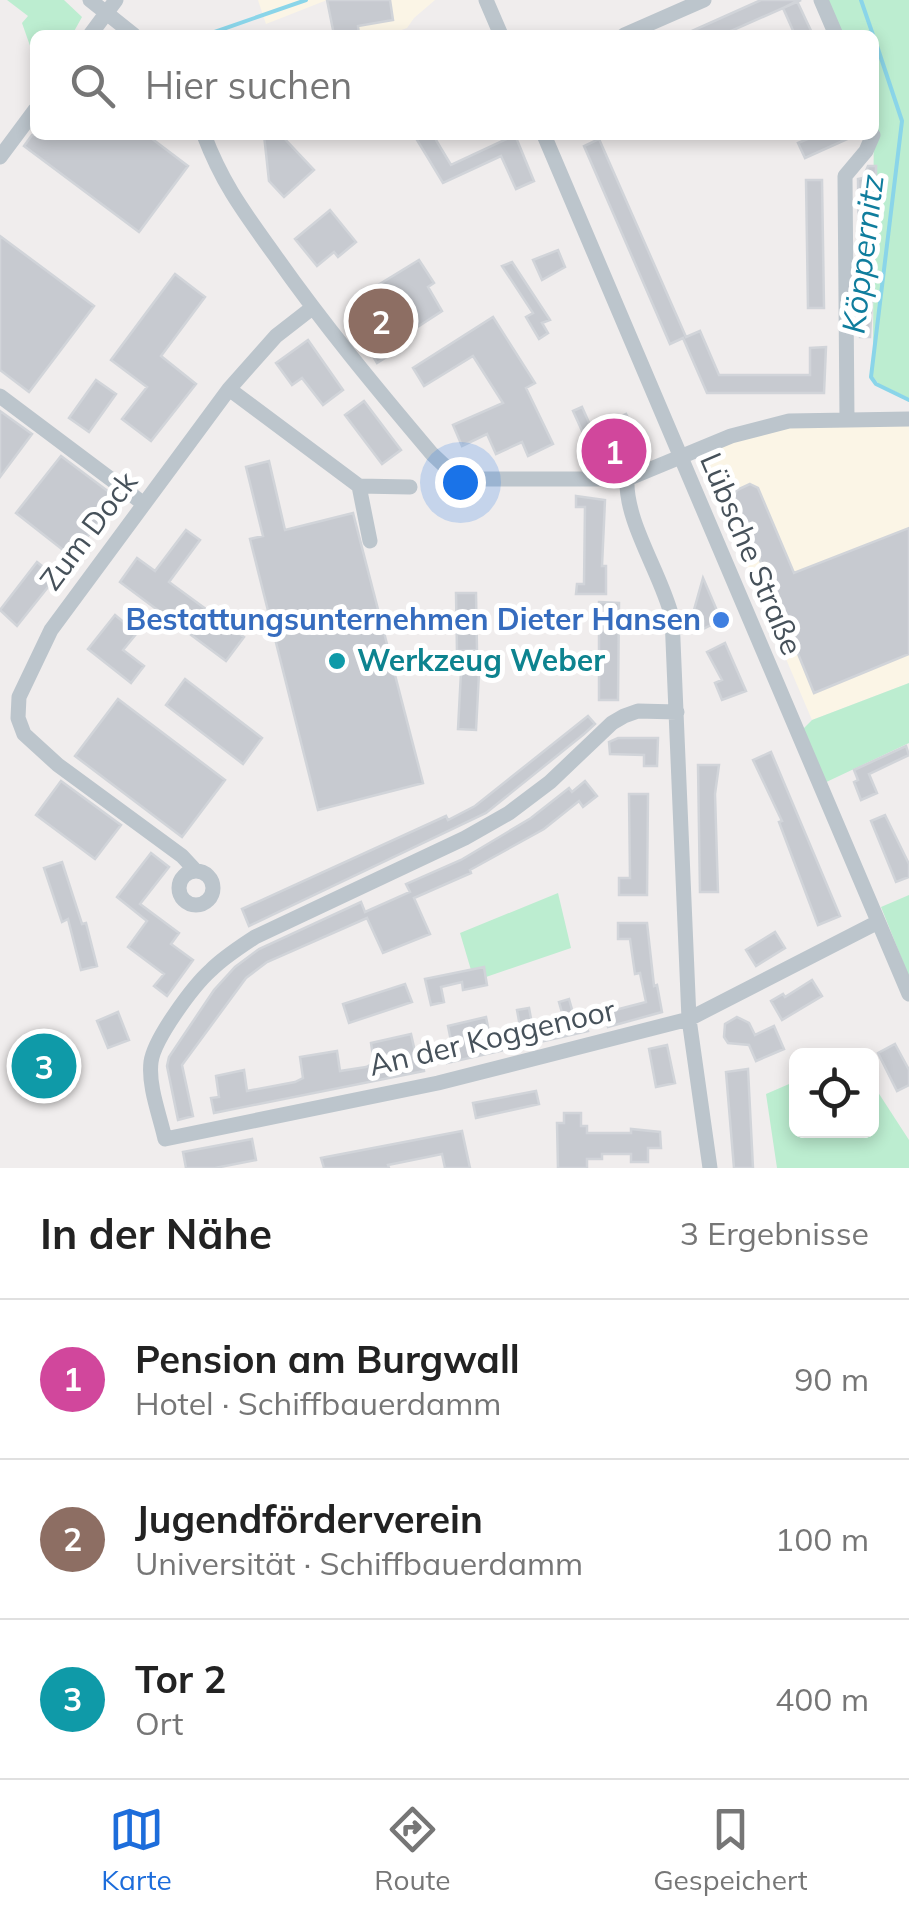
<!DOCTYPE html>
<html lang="de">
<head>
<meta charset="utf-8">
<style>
	body { margin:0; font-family:Mulish,sans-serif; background:#f6f6f6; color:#222 }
	.controls { position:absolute; right:30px; bottom:30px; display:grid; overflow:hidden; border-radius:15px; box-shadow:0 5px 15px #0003 }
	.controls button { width:90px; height:90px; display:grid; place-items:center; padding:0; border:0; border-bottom:2px solid #e0e0e0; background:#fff; color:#222; font:50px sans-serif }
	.you { position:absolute; left:460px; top:482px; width:35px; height:35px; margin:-25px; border:8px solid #fff; border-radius:50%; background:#1a73e8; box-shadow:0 0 0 15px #1a73e833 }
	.badge { display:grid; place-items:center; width:65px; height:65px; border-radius:50%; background:#1d6ddb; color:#fff; font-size:32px; font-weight:700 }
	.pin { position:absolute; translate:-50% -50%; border:5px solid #fff; box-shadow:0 2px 10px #0006 }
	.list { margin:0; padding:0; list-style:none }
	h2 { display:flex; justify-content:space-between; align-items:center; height:130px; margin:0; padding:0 40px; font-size:42px }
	h2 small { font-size:32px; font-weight:400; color:#767676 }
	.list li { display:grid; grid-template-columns:65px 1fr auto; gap:30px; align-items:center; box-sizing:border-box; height:160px; padding:0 40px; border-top:2px solid #e0e0e0 }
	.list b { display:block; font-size:38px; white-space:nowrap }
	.list p { margin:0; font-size:32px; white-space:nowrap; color:#767676 }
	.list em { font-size:32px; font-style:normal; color:#767676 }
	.icon { flex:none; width:55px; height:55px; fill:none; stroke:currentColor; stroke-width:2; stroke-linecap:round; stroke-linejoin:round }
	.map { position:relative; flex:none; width:909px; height:1168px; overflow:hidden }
	.search { position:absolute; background:#fff; box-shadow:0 5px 15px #0003; left:30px; right:30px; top:30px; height:110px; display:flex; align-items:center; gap:25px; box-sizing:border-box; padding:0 35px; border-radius:15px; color:#767676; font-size:38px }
	.sheet { height:610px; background:#fff }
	nav { display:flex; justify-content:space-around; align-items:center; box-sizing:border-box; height:140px; border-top:2px solid #e0e0e0; background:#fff; font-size:28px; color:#767676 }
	nav a { display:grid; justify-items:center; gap:5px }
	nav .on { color:#1d6ddb }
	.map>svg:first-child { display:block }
	.commercial { fill:#fbf5e6 }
	.green { fill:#bcedd0 }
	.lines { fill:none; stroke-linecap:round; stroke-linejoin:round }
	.stream { stroke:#8ad5e9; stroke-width:4 }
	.building { fill:#c7cad0; stroke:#d1d4d9; stroke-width:2.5 }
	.minor { stroke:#bcc5cc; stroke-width:15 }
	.shop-dot { fill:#3f7fe0; stroke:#fff; stroke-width:4 }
	.culture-dot { fill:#0f9aa8; stroke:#fff; stroke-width:4 }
	.labels { text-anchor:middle; stroke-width:10; stroke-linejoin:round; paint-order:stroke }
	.street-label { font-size:30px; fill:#46515a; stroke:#fff }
	.shop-label { font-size:30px; font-weight:bold; fill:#366cbe; stroke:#fff; text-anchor:end }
	.culture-label { font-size:30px; font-weight:bold; fill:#0d838f; stroke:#fff; text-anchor:start }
	.water-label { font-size:32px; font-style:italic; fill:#0f7d9d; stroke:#fff }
</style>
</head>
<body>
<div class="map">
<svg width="909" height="1168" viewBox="0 0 909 1168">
	<rect width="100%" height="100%" fill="#f0eded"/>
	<path class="commercial" d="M258,0h177l-21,18 -7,10 -19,7h-55l-6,-35 -61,24z
		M909,419v264l-97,37 -115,-270 92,-29z"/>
	<path class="green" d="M7,0h57l18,17 -10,18h-37v25l-13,-37 6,-7z
		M821,0h88v398l-30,-14 -6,-7 1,-342h-38z
		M909,683v60l-89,42 -22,-51 14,-14z
		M558,893l13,55 -85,29 -3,-10 -12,3 -11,-37z
		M909,895v82l-28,-70z
		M796,1081v49h76v-47l37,57v28h-132l-11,-74z"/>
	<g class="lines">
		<path class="stream" d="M861,0l12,35
			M206,35l100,-35
			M874,37l28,84 -31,256 5,7 33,16"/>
	</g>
	<path class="building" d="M327,0h63l3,20 -35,6 1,9h-25z
		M761,0h40l-79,35h-39z
		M797,1l16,34h-18l-12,-27z
		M32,135h115l41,31 -49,66 -115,-86z
		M264,135h17l33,35 -30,27 -15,-16z
		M414,135h19l18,30 64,-30 19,46 -18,8 -15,-33 -58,27z
		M817,135h39l-51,23 -7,-15z
		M599,139l87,198 14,-6 19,44h91v-27l16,-1 -2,46h-117l-24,-55 -13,6 -86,-198z
		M868,166h8v13h-6l2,121 -2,37h-10l-2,-158 5,-1z
		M806,180h16l2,128h-16z
		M330,210l26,32 -18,15 -4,-5 -17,14 -22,-27z
		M0,236l94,70 -65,86 -29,-22z
		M558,250l7,17 -23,13 -9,-20z
		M419,260l15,23 -6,4 14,24 -43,28 5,7 -27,17 -6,-10 9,-7 -24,-36 22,-15 -5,-7z
		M512,262l38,58 -8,3 6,10 -9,6 -13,-22 7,-4 -31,-47z
		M175,274l30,23 -44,59 35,28 -45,57 -29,-22 25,-32 -36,-27z
		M493,317l42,66 -9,5 27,56 -25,12 -6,-14 -26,12 -9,-20 -25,12 -9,-21 50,-22 -30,-47 -49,30 -11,-18z
		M308,340l35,50 -20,15 -21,-27 -10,7 -16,-22z
		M96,380l20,14 -27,38 -20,-14z
		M364,401l37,49 -19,14 -37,-49z
		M582,407l18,40 18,-10 -8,-15 16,-8 17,32 -44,22 -26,-57z
		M0,411l32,23 -32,43z
		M61,456l56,42 -45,59 -56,-44z
		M269,461l16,69 68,-17 70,270 -105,27 -68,-271 13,-3 -17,-69z
		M750,484l8,4 36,85 115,-45v126l-95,39 -80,-197 3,-6z
		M576,496l29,4 -3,66h4v28h-30l1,-10h7l1,-77h-9z
		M186,530l14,10 -31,42 75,55 -18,24 -106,-79 17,-24 18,13z
		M37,562l19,15 -39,49 -17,-16z
		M703,578l18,42 -18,9 -9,-19z
		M456,593h20l1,57 -20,1z
		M599,602l20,1 -1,97h-19z
		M115,615l22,18 -14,17 21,16 -13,17 -43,-34z
		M725,643l21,48 -24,9 -7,-17 7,-3 -15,-28z
		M461,672l18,1 -3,57 -18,-1z
		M185,679l77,59 -19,26 -77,-59z
		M118,699l107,81 -43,57 -107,-81z
		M588,716l7,8 -11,10 -98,79 -237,113 -7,-17 204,-93 2,4 27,-14z
		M618,738h40l-1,28h-13v-11l-34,-1 -1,-12z
		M906,746l3,9 -40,19 8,19 -16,7 -7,-18 4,-2 -4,-10z
		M771,752l69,164 -22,9 -39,-103 3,-1 -29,-61z
		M698,765h21l-4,29 3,98h-18z
		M61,781l60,44 -26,34 -59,-44z
		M585,781l12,15 -14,11 -4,-6 -35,28 -74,41 1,3 -57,25 16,36 -47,19 -16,-35 -100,44 -21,16 -64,87 11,51 -15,4 -11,-54 2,-9 45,-67 21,-23 24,-18 102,-47 4,10 45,-20 -4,-8 55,-24 70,-42 38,-30 3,4z
		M629,794h19l-1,101h-28v-17h11z
		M885,815l24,49v13l-13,5 -25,-61z
		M151,853l18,14 -29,37 39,29 -8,11 22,16 -26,36 -13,-10 10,-12 -36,-27 19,-26 -30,-24z
		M62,862l20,62 4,-1 11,43 -16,4 -13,-51 -6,3 -18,-54z
		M618,923h29l7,63 3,-1 5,27 -54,15 -4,-14 42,-11 -6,-29 -5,1 -5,-35h-12z
		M775,932l10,16 -29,18 -10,-16z
		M484,967l3,18 -24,5 -1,-8 -21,5 3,15 -13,3 -6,-26z
		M812,980l10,16 -40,24 -11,-19 12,-7 2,3z
		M405,984l7,18 -63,21 -6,-19z
		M569,999l6,21 10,-3 3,14 -141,32 -3,-16 8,-1 -4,-20 38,-9 4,20 31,-5 -4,-22 12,-2 4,21h9l23,-6 -6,-21z
		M118,1012l11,28 -21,8 -11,-27z
		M737,1017l12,6 6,12 19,-9 10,23 -28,12 -7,-16 -21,-2 -4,-6 1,-13z
		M411,1034l5,22 5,-1 3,16 -210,42 -3,-15 8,-1 -3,-21 28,-6 3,21 48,-9 8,-4 -3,-21 37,-6 3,20 26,-4 8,-4 -3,-20z
		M895,1044l14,26v15l-12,6 -19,-38z
		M667,1045l8,38 -19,4 -7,-38z
		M62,1052l5,13 -41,15 -4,-13z
		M748,1069l5,99h-19l-8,-96z
		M536,1091l3,13 -63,14 -3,-15z
		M564,1113h17v13h6v7h44v-4l29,3 1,16h-13v14h-17v-8h-29v5h-15v9h-29l-1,-45h7z
		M462,1131l8,37h-25l-3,-14 -54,11 1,3h-65l-3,-10z
		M252,1139l4,21 -41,8h-29l-3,-16z"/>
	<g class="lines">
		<path class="minor" d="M90,0l44,35
			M486,0l15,35
			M821,0l15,35
			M90,35l26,-35
			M624,35l80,-35
			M204,135c19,50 40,77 70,119 49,70 103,135 158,200l17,16 21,9h157l104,-43 58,-15 120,-2
			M544,135l365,859
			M0,157l35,-47
			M229,389l130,97 51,1
			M0,396l144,108
			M847,419l-2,-243 21,-25 7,-16
			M627,479c-2,43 34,94 45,138l17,402 21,149
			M359,486l11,55
			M677,712l-39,-1 -14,5 -12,7 -62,59 -41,31 -44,25 -210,99c-15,10 -31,20 -44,33 -18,16 -57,69 -60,92 -3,24 9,54 14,77l273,-56 251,-64 189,-97
			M195,870l-13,-14 -124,-91 -34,-31 -6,-16 1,-21 32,-67 178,-241 47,-53 36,-28
			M179 888a17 17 0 1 1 34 0a17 17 0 1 1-34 0Z"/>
	</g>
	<circle class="shop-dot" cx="721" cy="620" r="10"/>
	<circle class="culture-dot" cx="337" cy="661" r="10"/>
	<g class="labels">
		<g class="street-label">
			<text transform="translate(89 531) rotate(-53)" y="10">Zum Dock</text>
			<text transform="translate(751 554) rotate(67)" y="10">Lübsche Straße</text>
			<text transform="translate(492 1038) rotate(-13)" y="10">An der Koggenoor</text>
		</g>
		<g class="shop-label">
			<text x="701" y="630">Bestattungsunternehmen Dieter Hansen</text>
		</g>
		<g class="culture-label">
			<text x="357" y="671">Werkzeug Weber</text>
		</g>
		<g class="water-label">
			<text transform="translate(863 254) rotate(-83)" y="11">Köppernitz</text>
		</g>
	</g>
</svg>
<div class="controls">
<button><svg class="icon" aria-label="locate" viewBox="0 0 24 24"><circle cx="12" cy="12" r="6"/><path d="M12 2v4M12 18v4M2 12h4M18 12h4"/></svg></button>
</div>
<div class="you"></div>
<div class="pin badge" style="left:614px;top:451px;background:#d1479c">1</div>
<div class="pin badge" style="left:381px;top:321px;background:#8d6e63">2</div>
<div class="pin badge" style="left:44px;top:1066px;background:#0f9aa8">3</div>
<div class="search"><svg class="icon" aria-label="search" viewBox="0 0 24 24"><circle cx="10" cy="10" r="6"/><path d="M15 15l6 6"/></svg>Hier suchen</div>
</div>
<section class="sheet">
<h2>In der Nähe<small>3 Ergebnisse</small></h2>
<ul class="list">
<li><span class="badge" style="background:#d1479c">1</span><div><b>Pension am Burgwall</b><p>Hotel · Schiffbauerdamm</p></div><em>90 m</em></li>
<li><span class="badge" style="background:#8d6e63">2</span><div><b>Jugendförderverein</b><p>Universität · Schiffbauerdamm</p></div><em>100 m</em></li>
<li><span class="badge" style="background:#0f9aa8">3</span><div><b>Tor 2</b><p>Ort</p></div><em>400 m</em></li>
</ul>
</section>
<nav>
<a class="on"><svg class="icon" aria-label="map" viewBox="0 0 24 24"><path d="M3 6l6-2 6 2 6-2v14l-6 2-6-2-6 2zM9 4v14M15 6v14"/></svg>Karte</a>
<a><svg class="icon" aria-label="directions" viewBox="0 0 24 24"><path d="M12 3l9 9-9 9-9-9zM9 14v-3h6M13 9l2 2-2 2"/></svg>Route</a>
<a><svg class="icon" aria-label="saved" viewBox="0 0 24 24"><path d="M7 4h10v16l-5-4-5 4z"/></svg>Gespeichert</a>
</nav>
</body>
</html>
